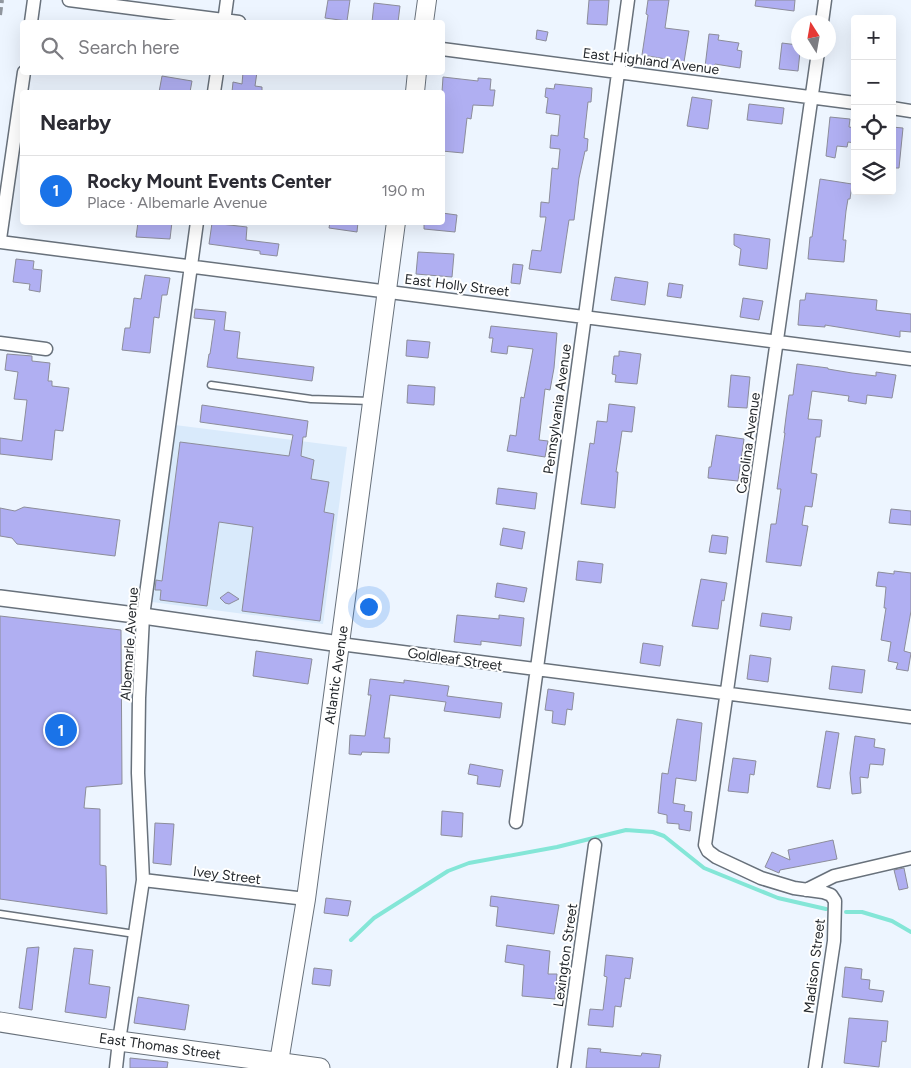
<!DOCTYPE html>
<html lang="en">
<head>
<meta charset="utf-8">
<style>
	body { margin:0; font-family:Figtree,sans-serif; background:#f7f7f7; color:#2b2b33 }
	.controls { position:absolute; right:15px; top:15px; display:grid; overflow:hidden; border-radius:5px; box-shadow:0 5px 20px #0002 }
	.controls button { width:45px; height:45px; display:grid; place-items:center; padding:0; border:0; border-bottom:1px solid #e1e1e2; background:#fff; color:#2b2b33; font:25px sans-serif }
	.compass { position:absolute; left:791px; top:15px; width:45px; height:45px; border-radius:50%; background:#fff; box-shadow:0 5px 20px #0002; rotate:349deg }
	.you { position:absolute; left:368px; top:606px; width:18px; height:18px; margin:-12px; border:4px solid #fff; border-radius:50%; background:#1a73e8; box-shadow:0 0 0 8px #1a73e833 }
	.badge { display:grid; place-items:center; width:32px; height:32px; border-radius:50%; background:#1a73e8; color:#fff; font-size:16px; font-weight:700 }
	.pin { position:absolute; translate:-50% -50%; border:2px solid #fff; box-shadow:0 1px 5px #0006 }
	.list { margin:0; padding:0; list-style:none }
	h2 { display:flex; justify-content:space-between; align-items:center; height:65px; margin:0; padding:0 20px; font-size:21px }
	h2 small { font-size:16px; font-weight:400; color:#7c7c81 }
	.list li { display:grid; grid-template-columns:32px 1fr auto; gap:15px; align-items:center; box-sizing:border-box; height:70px; padding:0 20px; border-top:1px solid #e1e1e2 }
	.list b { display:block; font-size:19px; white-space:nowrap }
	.list p { margin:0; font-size:16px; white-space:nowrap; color:#7c7c81 }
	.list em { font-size:16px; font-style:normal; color:#7c7c81 }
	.icon { flex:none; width:28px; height:28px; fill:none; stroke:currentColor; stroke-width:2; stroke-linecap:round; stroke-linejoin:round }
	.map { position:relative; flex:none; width:911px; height:1068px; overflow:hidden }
	.search { position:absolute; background:#fff; box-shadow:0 5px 20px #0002; left:20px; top:20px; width:425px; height:55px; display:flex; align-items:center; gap:12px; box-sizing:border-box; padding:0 18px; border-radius:5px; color:#7c7c81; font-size:19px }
	.panel { position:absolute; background:#fff; box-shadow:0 5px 20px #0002; left:20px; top:90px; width:425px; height:135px; border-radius:5px }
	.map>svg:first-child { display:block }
	.built { fill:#d9eafb }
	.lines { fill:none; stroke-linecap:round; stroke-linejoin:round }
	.stream { stroke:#84e6d7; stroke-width:4 }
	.building { fill:#b0aff2; stroke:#8c8d9a }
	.service-casing { stroke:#68717b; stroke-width:9 }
	.minor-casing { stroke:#68717b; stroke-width:15 }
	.tertiary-casing { stroke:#68717b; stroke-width:18 }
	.secondary-casing { stroke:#68717b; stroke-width:20 }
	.primary-casing { stroke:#68717b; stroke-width:21 }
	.service { stroke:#fff; stroke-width:6 }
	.minor { stroke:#fff; stroke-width:12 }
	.tertiary { stroke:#fff; stroke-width:15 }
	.secondary { stroke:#fff; stroke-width:18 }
	.primary { stroke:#fff; stroke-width:19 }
	.rail { stroke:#90969e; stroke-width:4; stroke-dasharray:8 4; stroke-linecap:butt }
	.labels { text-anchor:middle; stroke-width:4; stroke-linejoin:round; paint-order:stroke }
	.street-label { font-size:14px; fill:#24282c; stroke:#fff }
</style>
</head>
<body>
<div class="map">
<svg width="911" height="1068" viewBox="0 0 911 1068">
	<rect width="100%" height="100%" fill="#edf5ff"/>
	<path class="built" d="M175,425l172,22 -24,177 -171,-22z"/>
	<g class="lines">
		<path class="stream" d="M846,912h16l30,9 19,11
			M351,940l23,-22 74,-47 21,-8 88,-16 69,-17 27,2 11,4 40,32 74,30 48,11"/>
	</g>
	<path class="building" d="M328,0h22l-3,21 -22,-3z
		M589,0h20l-2,25 -20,-1z
		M648,0h21l-4,28 24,3 -5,31 -42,-7 6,-40 -2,-1z
		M756,0h39l-1,11 -39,-5z
		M374,3l26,3 -2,16h-26z
		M537,30l11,2 -2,9 -10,-2z
		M709,34l10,1 -1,5 21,3 -2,7 5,1 -2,17 -25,-4v4l-10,-1z
		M782,43l16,2v7h2l-2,19 -19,-2z
		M243,72h14l-2,14 7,1v5h-30l1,-10 9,2z
		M162,76l30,5 -2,11h-31z
		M443,77l35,4v-3l13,1 -1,11h5l-2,16 -20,-1 -2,14 -4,-1 -4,35 -21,-2v-59z
		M555,84l37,4 -1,14h-3l-4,36 4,1 -1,12h-2l-6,27 -5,42h-5l-8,53 -32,-4 3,-19 9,1 5,-34h-6l1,-15 8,1 3,-35 6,1 2,-20 -10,-1 1,-13 7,1 2,-21 -14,-2 2,-15 -3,-1 1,-9 8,1z
		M692,97l20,3 -4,29 -21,-3z
		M749,104l35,4 -2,16 -35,-4z
		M830,117l20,2 -1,8 6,1v15l-7,-1 -1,5 -10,-1 -2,12 -9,-2z
		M892,127l11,1 -4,40h-7z
		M820,179l32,5 -2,15h-2l-2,12 -3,29h3l-2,22 -36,-3 2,-22h2z
		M442,213l15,2 -2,17 -31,-3v-7h18z
		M138,222h34l-2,17 -34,-2z
		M330,222h28l-1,10 -28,-4z
		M212,223l35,4 -1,13 33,4 -2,12 -17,-2v-3l-51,-7z
		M734,234l36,5 -3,30 -28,-4 2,-16 -7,-4z
		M418,252l36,2 -2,23 -36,-3z
		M16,259l18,2 -1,8 9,1 -2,22 -11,-2 1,-6 -17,-2z
		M513,264l10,1 -3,19 -9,-1z
		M145,275l25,3 -3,17h-5l-3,23 -5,-1 -4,36 -28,-3 3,-22h5l4,-30 7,1z
		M615,277l33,5 -3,23 -34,-5z
		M669,283l14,2 -2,13 -14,-2z
		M806,293l71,7 -1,10 35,4v18l-11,-1v6l-75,-12v2l-27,-2 2,-25h5z
		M743,298l20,3 -4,19 -19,-3z
		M195,309l31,3 -2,18 16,2 -3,26 77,9 -2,14 -105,-14 2,-13h1l5,-34 -21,-2z
		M491,326l66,7 -3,35 -4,22 -5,-1 -6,51 9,1 -3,16 -38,-6 3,-16 6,1 5,-39 3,1 9,-49 -25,-3 -1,8 -16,-2 2,-14h-4z
		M407,340l23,2 -2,16 -22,-2z
		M619,351l22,3 -4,30 -22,-2 1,-7 -4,-1 2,-18h5z
		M7,354l25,2v5l18,2 -2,18h4v5l17,2 -6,43 -8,-1 -3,30 -52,-6v-16l22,3 5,-41 -13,-1 4,-27 -13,-2z
		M797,364l31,4v1l24,4 24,3v-4l20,3 -4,23 -25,-3 -1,9 -18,-3 1,-5 -37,-5 -4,28 14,1 -2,17h-4l-5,36 6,1 -5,33 -7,-1 -3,19 6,1 -7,40 -35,-4 5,-38h5l5,-35h-4l8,-56h-1l2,-16 3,-22h4z
		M731,375l19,2 -3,31 -19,-1z
		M408,385l27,2 -1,18 -27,-2z
		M609,404l26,3 -3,25 -10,-1 -6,41h2l-3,36 -34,-4 9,-61 4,1 3,-23 10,1z
		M202,405l106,16 -2,16h-3l-2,19 13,4 -3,19 18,3 -5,30 10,2 -14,107 -78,-10 11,-84 -34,-5 -12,84 -47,-6 1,-10h-6l1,-10 6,1 18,-139 109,14 4,-21 -93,-13z
		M716,435l28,4 -6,42 -30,-3 1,-11h2z
		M498,488l39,5 -2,16 -39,-5z
		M24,507l96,13 -5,36 -98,-12 -5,-6 -12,-2v-28l15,3z
		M891,509l20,2v14l-22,-2z
		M503,528l22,4 -3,17 -22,-4z
		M712,535l16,2 -2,17 -17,-2z
		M578,561l25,3 -2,19 -25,-3z
		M894,571l17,2v38l-7,40 7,2 -3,18 -12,-2 2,-6 -10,-2 3,-19 -10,-2 5,-32h-2l2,-21 -10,-1 2,-14 16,2z
		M701,579l26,4 -3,18 -2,-1 -4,29 -26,-3z
		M497,583l30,5 -3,14 -29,-5z
		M228,592l2,1 9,6 -10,5 -4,-1 -5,-5z
		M762,613l30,4 -2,13 -30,-4z
		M457,615l42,4v-4l25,3 -3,28 -40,-5v4l-27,-3z
		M0,616l121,14 1,154 -36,3 -2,21 16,1v56l6,1 1,48 -107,-15z
		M643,643l20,3 -3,20 -20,-3z
		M256,651l56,8 -4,25 -55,-8z
		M750,655l21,3 -3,24 -21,-3z
		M832,666l33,4 -3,23 -33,-4z
		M370,679l34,4v-3l45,6 -2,10 55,7 -2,15 -56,-7 2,-9 -56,-7 -6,43h6l-1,15 -27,-1 -1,3 -12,-1 1,-19 15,1 6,-41h-3z
		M548,689l26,4 -2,17 -5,-1 -2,16 -13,-2 1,-12 -8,-1z
		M677,719l25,4 -6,58 -20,-3 -3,25 12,2 -1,6 8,1 -2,19 -11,-2v-5l-12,-1v-8l-9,-2 4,-40 6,1z
		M826,731l13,2 -9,56 -13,-2z
		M855,736l20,3 -1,8 11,2 -2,16 -13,-1 -2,14 -8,-1 1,16 -9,1 -2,-21z
		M733,758l23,3 -2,14 -4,-1 -2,19 -20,-2z
		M470,764l33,6 -3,17 -23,-3 1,-8 -10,-2z
		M442,811l21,2 -1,24 -21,-2z
		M155,823l19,1 -3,41 -18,-2z
		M833,840l4,19 -57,11 -1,3 -14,-6 7,-15 18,8 -2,-10z
		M904,868l4,20 -9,2 -5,-20z
		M491,896l68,9 -5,29 -58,-8 2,-19 -8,-1z
		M326,898l25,3 -3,15 -24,-3z
		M507,945l43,6 -2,23h9l-2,25 -33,-3 2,-31 -19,-3z
		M39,947l-7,63 -13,-2 8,-60z
		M74,948l19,2 -4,34 21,3 -4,31 -41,-6z
		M606,955l27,3 -3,21 -5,-1 -4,29 -6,-1 -2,21 -25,-2 2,-16 13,1 4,-33 -3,-1z
		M845,967l17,2 -1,10 9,1 -1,9 15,2 -2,11 -40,-5z
		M314,968l18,2 -2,16 -18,-2z
		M138,997l51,8 -4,25 -51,-7z
		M849,1018l39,3 -2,21 -4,-1 -3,26 -35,-4z
		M588,1048l13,1 -1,3 41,4 1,-3 19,2 -2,13h-73z
		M130,1058l38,4 -1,6h-37z"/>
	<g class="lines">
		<g class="service-casing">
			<path id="service" d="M211,385l100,14 59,2
				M0,914l135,20"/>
		</g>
		<g class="minor-casing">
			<path id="minor" d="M69,0l170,22
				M31,22l3,-22
				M224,22l3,-22
				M822,22l3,-22
				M442,49l413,54
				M214,92l3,-20
				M892,108l19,3
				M0,239l24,-167
				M0,242l911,117
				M0,343l46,6
				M340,644l571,73
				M516,822l112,-822
				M143,880l163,19
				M806,890l28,-14 77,-18
				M116,1068l3,-27 24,-161 -5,-107 1,-75 4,-82 54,-394
				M564,1068l31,-223
				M815,1068l19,-127 1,-40 -4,-6 -8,-3 -29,-4 -33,-10 -45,-21 -8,-6 -3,-6 113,-793"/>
		</g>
		<g class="tertiary-casing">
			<path id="tertiary" d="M0,598l143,18 197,28"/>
		</g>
		<g class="secondary-casing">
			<path id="secondary" d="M424,22l3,-22
				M415,92l2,-20
				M278,1068l28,-169 90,-677"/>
		</g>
		<g class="primary-casing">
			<path id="primary" d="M0,1022l119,19 201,27"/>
		</g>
		<use href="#service" class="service"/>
		<use href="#minor" class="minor"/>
		<use href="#tertiary" class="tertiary"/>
		<use href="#secondary" class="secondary"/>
		<use href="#primary" class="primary"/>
		<path class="rail" d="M0,15l2,-15"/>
	</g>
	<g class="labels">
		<g class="street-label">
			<text transform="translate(651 61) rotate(7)" y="5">East Highland Avenue</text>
			<text transform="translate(457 285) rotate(7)" y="5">East Holly Street</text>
			<text transform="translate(557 409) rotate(-82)" y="5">Pennsylvania Avenue</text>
			<text transform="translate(748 443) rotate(-82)" y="5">Carolina Avenue</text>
			<text transform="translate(129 644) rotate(-86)" y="5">Albemarle Avenue</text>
			<text transform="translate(455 659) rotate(8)" y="5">Goldleaf Street</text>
			<text transform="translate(336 675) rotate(-82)" y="5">Atlantic Avenue</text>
			<text transform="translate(227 875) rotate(7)" y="5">Ivey Street</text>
			<text transform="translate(565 955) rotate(-82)" y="5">Lexington Street</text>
			<text transform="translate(814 966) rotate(-83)" y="5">Madison Street</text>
			<text transform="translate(160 1046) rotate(8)" y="5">East Thomas Street</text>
		</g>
	</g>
</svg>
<div class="controls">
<button>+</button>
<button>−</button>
<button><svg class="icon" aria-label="locate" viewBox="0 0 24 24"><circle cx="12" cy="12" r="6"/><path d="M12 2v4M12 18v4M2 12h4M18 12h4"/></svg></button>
<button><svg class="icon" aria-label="layers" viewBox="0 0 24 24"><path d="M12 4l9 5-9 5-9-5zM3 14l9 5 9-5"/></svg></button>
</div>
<svg class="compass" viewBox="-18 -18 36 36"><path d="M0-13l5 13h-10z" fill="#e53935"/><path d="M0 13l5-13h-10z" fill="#7c7c81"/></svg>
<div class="you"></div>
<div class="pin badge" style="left:61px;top:730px">1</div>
<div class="search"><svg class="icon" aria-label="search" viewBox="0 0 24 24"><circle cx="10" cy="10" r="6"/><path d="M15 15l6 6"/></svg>Search here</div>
<section class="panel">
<h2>Nearby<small></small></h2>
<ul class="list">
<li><span class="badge">1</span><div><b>Rocky Mount Events Center</b><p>Place · Albemarle Avenue</p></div><em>190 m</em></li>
</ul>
</section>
</div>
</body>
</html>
